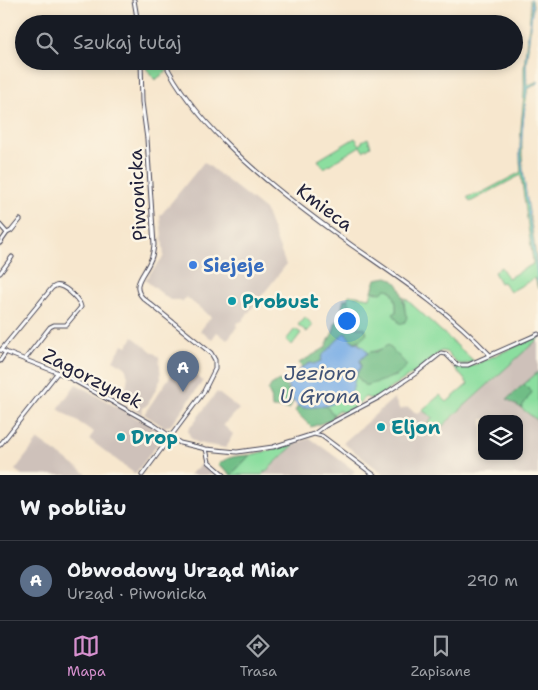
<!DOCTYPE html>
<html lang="pl">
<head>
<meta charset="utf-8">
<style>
	body { margin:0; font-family:"Shantell Sans",sans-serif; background:#20242c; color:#f1f3f6 }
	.controls { position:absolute; right:15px; bottom:15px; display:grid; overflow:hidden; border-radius:10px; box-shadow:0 2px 8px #0003 }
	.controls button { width:45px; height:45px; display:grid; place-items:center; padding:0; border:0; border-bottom:1px solid #363941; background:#171b24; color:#f1f3f6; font:25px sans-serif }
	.you { position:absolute; left:346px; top:320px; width:18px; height:18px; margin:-12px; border:4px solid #fff; border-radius:50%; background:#1a73e8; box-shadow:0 0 0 8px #1a73e833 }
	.badge { display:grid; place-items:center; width:32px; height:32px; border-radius:50%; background:#d690ce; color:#fff; font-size:16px; font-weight:700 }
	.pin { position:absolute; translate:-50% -41px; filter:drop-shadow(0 1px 2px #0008) }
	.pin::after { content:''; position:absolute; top:26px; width:18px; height:15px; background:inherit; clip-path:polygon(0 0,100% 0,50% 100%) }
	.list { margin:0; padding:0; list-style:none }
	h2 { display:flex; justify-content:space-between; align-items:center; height:65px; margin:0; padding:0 20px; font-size:21px }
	h2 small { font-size:16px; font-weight:400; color:#9ea1a6 }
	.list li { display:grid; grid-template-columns:32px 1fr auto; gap:15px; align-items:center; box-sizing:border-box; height:80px; padding:0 20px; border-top:1px solid #363941 }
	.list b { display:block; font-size:19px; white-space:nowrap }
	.list p { margin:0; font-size:16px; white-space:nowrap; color:#9ea1a6 }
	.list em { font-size:16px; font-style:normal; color:#9ea1a6 }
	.icon { flex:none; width:28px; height:28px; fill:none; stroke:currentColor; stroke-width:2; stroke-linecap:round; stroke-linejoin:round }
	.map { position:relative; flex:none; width:538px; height:475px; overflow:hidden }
	.search { position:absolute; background:#171b24; box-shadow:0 2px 8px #0003; left:15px; right:15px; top:15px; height:55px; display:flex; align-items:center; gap:12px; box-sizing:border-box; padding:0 18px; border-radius:28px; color:#9ea1a6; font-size:19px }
	.sheet { height:145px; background:#171b24 }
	nav { display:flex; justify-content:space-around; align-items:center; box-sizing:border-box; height:70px; border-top:1px solid #363941; background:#171b24; font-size:14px; color:#9ea1a6 }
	nav a { display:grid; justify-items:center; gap:2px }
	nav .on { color:#d690ce }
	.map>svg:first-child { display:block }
	.industrial { fill:#cec1ba; fill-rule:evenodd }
	.green { fill:#8bde9f; stroke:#56806d }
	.forest { fill:#70bd86; stroke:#497060 }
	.water { fill:#79ade6; stroke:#4e6890 }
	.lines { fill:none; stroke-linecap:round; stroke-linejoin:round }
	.stream { stroke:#79ade6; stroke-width:1 }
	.minor-casing { stroke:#424051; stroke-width:5 }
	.minor { stroke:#fff; stroke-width:3 }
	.shop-dot { fill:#3f7fe0; stroke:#fcf5e5; stroke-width:2 }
	.culture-dot { fill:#0f9aa8; stroke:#fcf5e5; stroke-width:2 }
	.labels { text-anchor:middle; stroke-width:5; stroke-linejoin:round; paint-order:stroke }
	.street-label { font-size:19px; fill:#22223b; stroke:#fcf5e5 }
	.shop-label { font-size:19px; font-weight:bold; fill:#366cbe; stroke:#fcf5e5; text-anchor:start }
	.culture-label { font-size:19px; font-weight:bold; fill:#0d838f; stroke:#fcf5e5; text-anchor:start }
	.water-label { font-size:20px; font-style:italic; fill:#405377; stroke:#fcf5e5 }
</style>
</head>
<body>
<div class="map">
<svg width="538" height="475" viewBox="0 0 538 475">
	<rect width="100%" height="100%" fill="#fcf5e5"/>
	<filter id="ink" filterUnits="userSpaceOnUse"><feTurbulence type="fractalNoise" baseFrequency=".02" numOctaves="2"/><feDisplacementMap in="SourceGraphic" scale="10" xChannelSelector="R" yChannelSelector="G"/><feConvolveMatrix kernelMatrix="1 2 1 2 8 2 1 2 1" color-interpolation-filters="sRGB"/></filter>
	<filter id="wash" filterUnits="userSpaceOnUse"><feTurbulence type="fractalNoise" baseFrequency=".0096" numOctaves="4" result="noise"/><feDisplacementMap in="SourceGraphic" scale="20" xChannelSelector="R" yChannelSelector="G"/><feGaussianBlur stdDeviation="1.12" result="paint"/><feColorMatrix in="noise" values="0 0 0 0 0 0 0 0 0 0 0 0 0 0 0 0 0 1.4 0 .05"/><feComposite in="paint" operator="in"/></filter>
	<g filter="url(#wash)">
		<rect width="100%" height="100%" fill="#f7e7ce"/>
		<path class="industrial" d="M204,162l61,48 21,55 -44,56 -5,2v4l-10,13 -10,-8 -5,7 -12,-8 11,-14 -25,-20 -4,5 -3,-2h-9l-25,-20 19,-24 -4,-40z
			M133,337l26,20 2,22 -13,25 -5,4 -1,6 -22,-15 6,-11 2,-12 -3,-9 -12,-7 10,-16 4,2z
			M538,339v33l-30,27 30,22v54h-153l-42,-32 51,-45 6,12 8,-3 9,7 5,-4 11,8 5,12zM482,419h37v37h-37z
			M180,362l23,19 -32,44 -7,2 -20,-13z
			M76,384l78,44 5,5 2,6 -26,35 -46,-35 5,-7 -36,-23z
			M217,392l22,17 -16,16 10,9 -7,14 -29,-5 -7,-6 -2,-7z
			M310,438l45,33 -4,4h-89l33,-31z
			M38,440l50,35h-66l-7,-5z
			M201,464l13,11h-25z"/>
		<path class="green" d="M530,0h2l1,5 -7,60 1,21 11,-5v2l-10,6 -1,4c-3,20 -6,41 -5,62 2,45 16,89 16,134l-3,-11 -25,14 -7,-10 -3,1 -6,-11 7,-5 7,11 25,-14v-3l-12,-86 -51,27 -3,-5 14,-4 40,-21c-3,-26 1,-51 3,-77 1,-12 -1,-25 1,-38 1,-18 7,-38 5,-57z
			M143,61h19l5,10 -12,9 -11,-15z
			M355,138l5,7 2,-2v-2l6,-3 3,8 -8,5 -3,-5 -36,22 -6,-8z
			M388,288c7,5 9,16 8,24h9l-1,-15 70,64 -8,3h-8l-12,-12 -5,-1 -23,19 -42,28 -4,1 -7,-2 -11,11 -10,5 -6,-3 -4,5 -8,-9c6,-2 9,-7 14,-9 11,-5 12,-11 16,-22l9,11 21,-8 11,-2 -16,-27 -13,4 -9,-10 -4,-1 7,-3v-12h-9l-3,-4 1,-4 6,-2 1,-4 -7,-6 -4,-8 2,-4 21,3 2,-7 5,2z
			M305,317l8,8 -6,7 -9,-7z
			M295,329l6,4 -9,12 -6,-5z
			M538,336v3l-100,91 -10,-7 5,-5 -11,-8 18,-15 7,7 21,-18 -14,-17 20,-2z
			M538,372v49l-17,-13 11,-16 -8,-8z
			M295,444l-33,31h-31l19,-20z"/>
		<path class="forest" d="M387,277c19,6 14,27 20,40l-2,5 -5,2 -7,-10 3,-2c1,-8 -1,-15 -5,-22l-5,-1 -5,4 -9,-2 4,-12z
			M344,299h3l4,8 7,6 -1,4 -6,2 -1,4 7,5h8l2,6 -5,5 -7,3 -5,-2 -4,-7 -24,23 -1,5 -7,3 -4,-1 -8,5 -3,-5 26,-15 8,-16 2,-8 5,-8z
			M388,345l19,20c-9,13 -27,16 -42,21l-9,-11 5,-10 -1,-5c5,-5 10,-10 16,-8z
			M279,380c8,6 19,19 10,29l-17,-1 -1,-11 -3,-6 3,-6z
			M524,384l8,8 -11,16 -14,-9z
			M298,406l5,2 23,-2 8,9 -3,5 -20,7 -16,-16z
			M250,455l-19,20 -13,-10c9,-9 20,-9 32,-10z"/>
		<path class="water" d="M344,333c4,2 5,6 10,9 6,3 10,4 14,11l-8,7 1,7c-8,10 -7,21 -11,31l-8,-2 -10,8 -6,2 -23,2 -5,-2 -5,-5 -4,-13 -4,-5 16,-15 9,-5 4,1 7,-3 1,-5z"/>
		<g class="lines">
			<path class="stream" d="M531,0l1,11 -6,46v37l-6,58 18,131
				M526,89l12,-7"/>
		</g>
	</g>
	<g filter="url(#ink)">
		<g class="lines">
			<g class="minor-casing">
				<path id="minor" d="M134,0l4,24
					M141,61l1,41 5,37 7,106c-1,6 -1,11 -4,16 -5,13 -20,24 -7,37l68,55 4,7v9l-12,24 -61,82
					M164,61c15,31 38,58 62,82 37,37 81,70 124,101 49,34 99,67 140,111
					M0,225l7,8 -7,10
					M7,233l4,-2 9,-11
					M0,273l12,-16
					M0,350l64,25 90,50 26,18 26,6 31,3 36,-5 41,-13 11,-8 55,-29 36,-24 25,-20 5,1 11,11h11l70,-31
					M1,350l51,-62c3,-2 4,-3 8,-2 7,2 20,14 21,21l-15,18h-12l-4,2 -25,32
					M0,361l6,-9
					M314,434l8,2 52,39
					M0,445l58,-73
					M206,449l3,13 15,13"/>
			</g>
			<use href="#minor" class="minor"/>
		</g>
	</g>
	<circle class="shop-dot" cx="193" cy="265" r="5"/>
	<g class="culture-dot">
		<circle cx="232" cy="301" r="5"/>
		<circle cx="381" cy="427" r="5"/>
		<circle cx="121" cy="437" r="5"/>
	</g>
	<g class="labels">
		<g class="street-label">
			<text transform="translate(137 195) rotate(-93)" y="7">Piwonicka</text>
			<text transform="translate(325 207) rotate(37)" y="7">Kmieca</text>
			<text transform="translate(93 378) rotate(27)" y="7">Zagorzynek</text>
		</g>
		<g class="shop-label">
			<text x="203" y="272">Siejeje</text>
		</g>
		<g class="culture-label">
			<text x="242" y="308">Probust</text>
			<text x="391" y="434">Eljon</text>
			<text x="131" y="444">Drop</text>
		</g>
		<g class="water-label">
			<text x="320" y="380">Jezioro<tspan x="320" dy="23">U Grona</tspan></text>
		</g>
	</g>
</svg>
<div class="controls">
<button><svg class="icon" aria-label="layers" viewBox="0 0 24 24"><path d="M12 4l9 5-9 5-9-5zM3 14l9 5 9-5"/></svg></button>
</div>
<div class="you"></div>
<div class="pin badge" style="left:183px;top:392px;background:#5c6f8a">A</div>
<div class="search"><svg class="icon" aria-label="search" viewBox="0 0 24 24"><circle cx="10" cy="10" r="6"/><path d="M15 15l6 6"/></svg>Szukaj tutaj</div>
</div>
<section class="sheet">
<h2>W pobliżu<small></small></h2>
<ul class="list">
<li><span class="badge" style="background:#5c6f8a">A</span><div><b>Obwodowy Urząd Miar</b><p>Urząd · Piwonicka</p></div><em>290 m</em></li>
</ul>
</section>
<nav>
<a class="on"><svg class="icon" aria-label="map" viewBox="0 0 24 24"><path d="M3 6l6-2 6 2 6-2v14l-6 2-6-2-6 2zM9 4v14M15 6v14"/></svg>Mapa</a>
<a><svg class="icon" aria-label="directions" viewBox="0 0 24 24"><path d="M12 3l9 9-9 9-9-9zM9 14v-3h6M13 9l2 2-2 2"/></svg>Trasa</a>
<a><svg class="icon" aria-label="saved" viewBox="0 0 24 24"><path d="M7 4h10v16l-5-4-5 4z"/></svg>Zapisane</a>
</nav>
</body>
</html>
